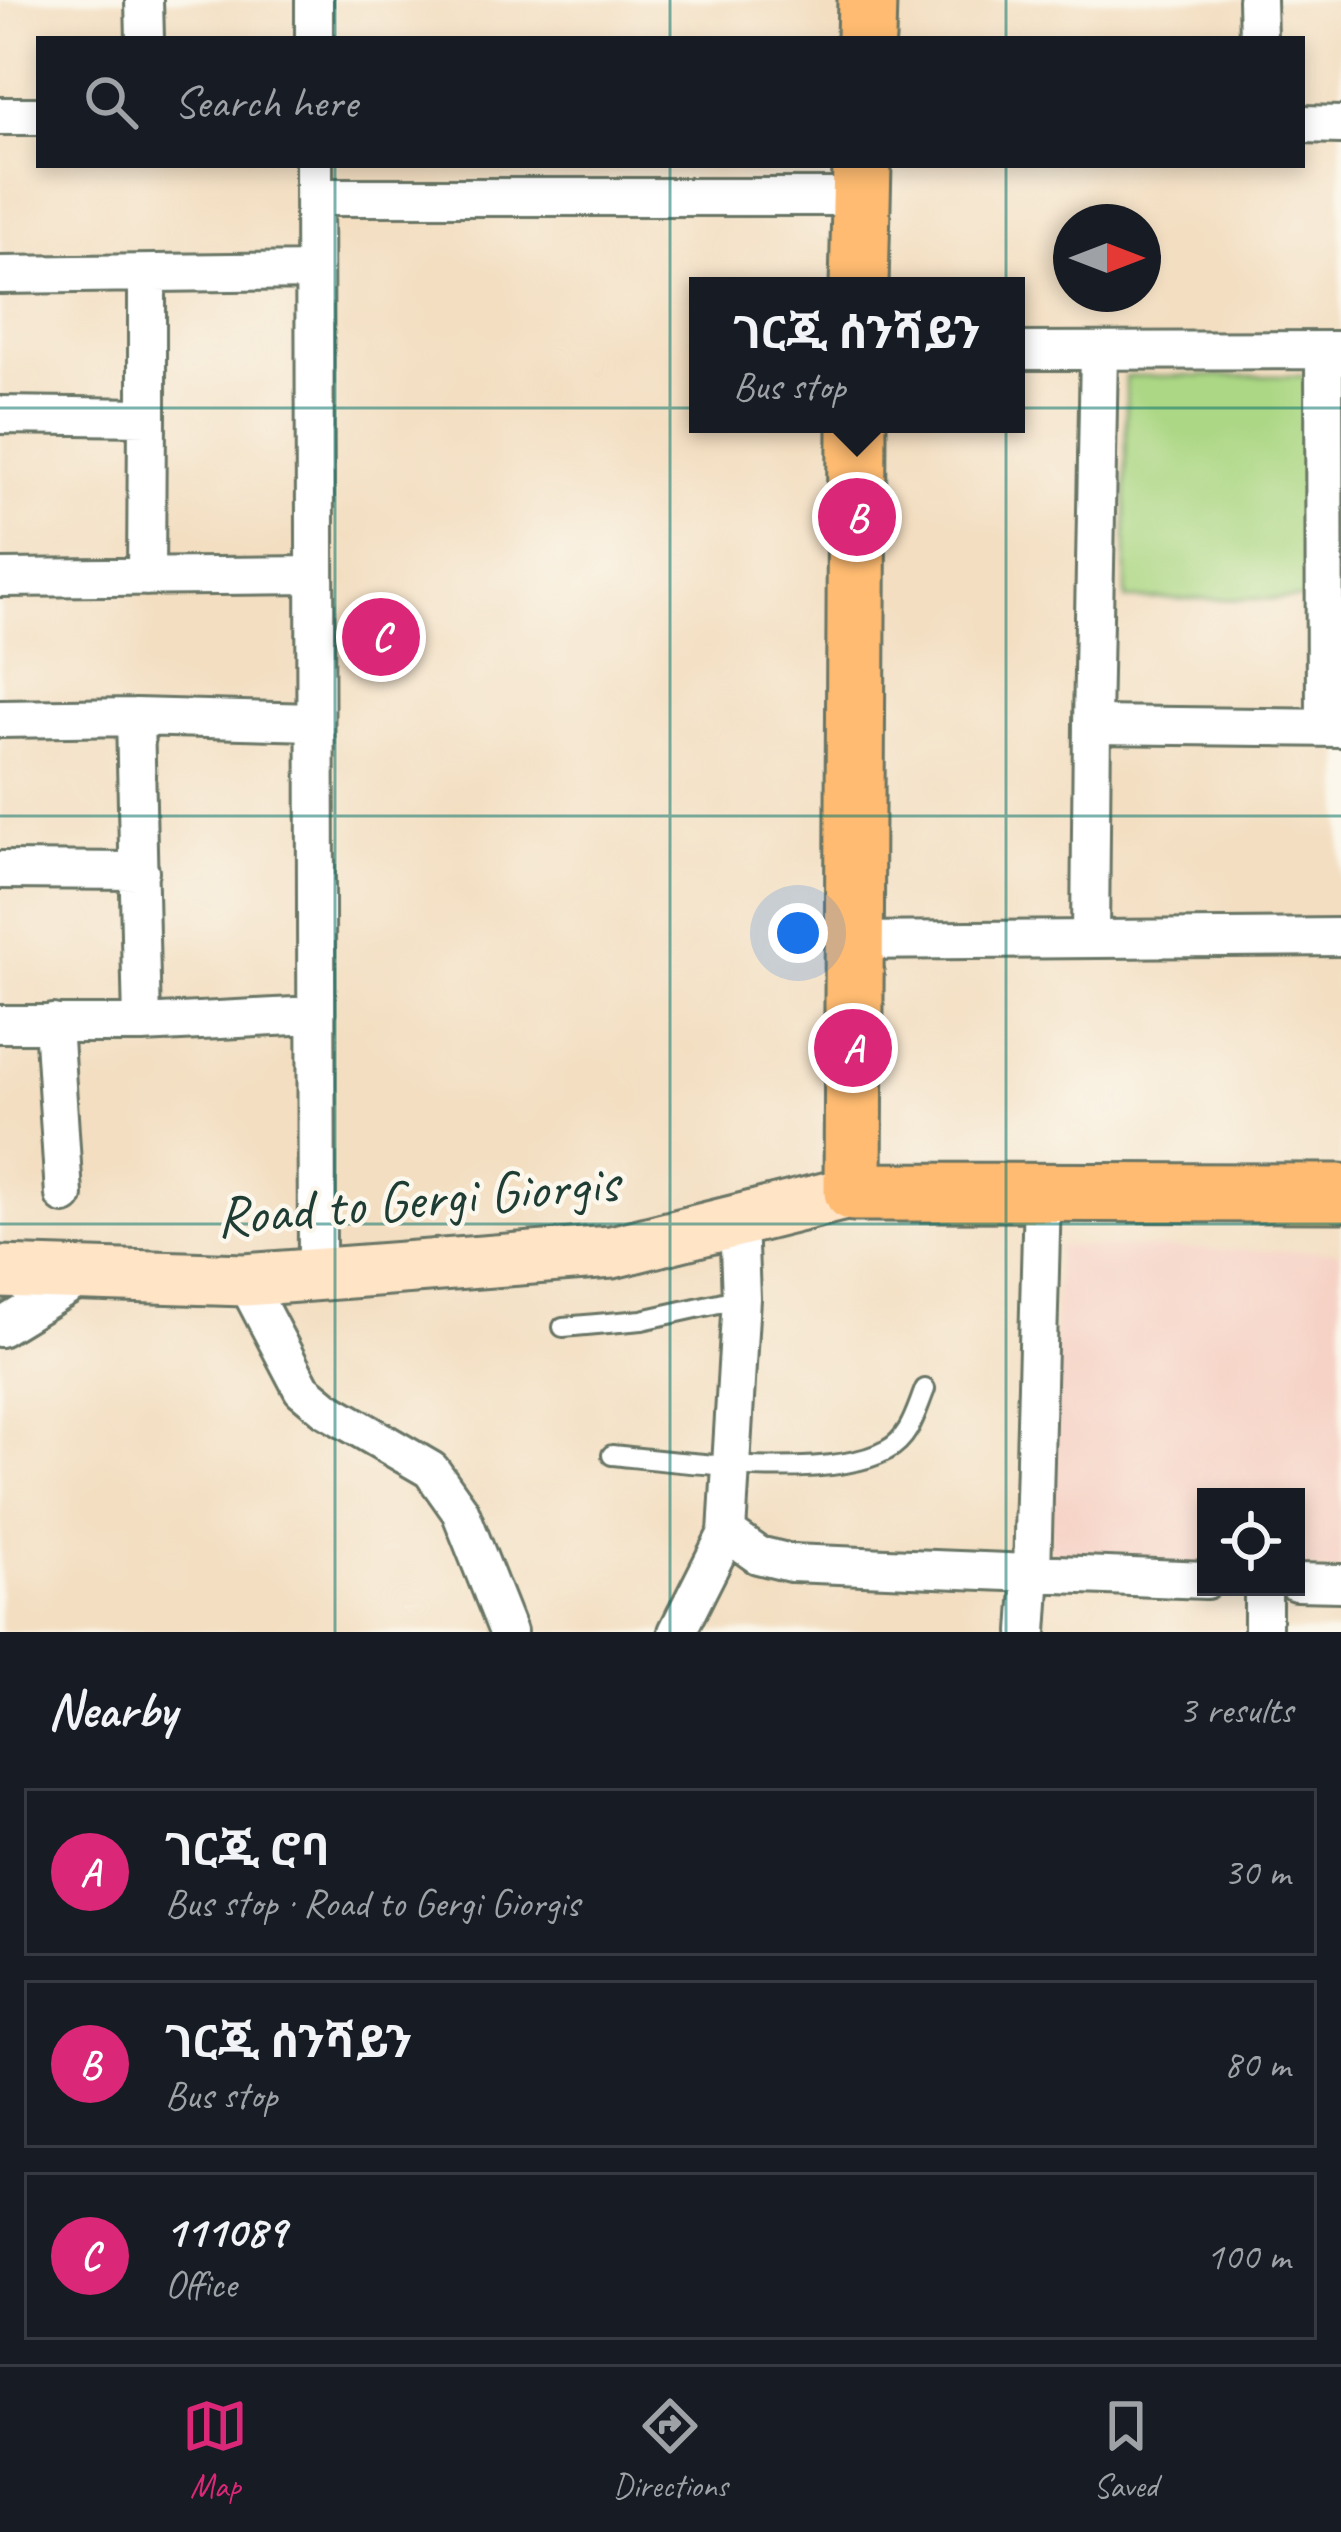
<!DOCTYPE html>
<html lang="en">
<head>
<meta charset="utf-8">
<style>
	body { margin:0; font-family:Caveat,"Noto Sans Ethiopic",sans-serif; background:#242831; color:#f1f3f6 }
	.controls { position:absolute; right:36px; bottom:36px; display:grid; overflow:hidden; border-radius:0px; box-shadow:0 6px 18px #0003 }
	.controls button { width:108px; height:108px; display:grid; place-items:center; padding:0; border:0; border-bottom:3px solid #363941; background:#171b24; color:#f1f3f6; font:60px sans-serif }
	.compass { position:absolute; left:1053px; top:204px; width:108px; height:108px; border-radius:50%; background:#171b24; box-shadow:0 6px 18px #0003; rotate:90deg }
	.you { position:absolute; left:798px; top:933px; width:42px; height:42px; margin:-30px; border:9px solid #fff; border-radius:50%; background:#1a73e8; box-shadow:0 0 0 18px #1a73e833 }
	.badge { display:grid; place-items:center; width:78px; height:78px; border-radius:50%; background:#db2777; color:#fff; font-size:39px; font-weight:700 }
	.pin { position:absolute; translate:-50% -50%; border:6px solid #fff; box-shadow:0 3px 12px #0006 }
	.popup { position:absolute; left:689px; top:277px; width:336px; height:156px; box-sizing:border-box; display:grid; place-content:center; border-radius:0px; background:#171b24; filter:drop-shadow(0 3px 9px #0005); font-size:39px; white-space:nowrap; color:#9ea1a6 }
	.popup b { font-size:45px; color:#f1f3f6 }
	.popup::after { content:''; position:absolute; left:50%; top:100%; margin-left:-24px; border:24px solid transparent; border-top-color:#171b24 }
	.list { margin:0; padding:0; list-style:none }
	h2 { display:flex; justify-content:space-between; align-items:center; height:156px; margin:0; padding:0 48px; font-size:51px }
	h2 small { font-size:39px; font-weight:400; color:#9ea1a6 }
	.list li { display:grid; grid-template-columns:78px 1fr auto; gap:36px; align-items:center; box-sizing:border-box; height:168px; margin:0 24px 24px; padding:0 24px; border:3px solid #363941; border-radius:0px }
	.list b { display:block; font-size:45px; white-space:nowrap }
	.list p { margin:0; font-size:39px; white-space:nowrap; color:#9ea1a6 }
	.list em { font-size:39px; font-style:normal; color:#9ea1a6 }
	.icon { flex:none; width:66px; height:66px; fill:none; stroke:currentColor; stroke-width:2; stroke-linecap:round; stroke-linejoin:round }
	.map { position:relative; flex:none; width:1341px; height:1632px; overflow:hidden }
	.search { position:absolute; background:#171b24; box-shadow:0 6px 18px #0003; left:36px; right:36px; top:36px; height:132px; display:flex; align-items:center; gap:30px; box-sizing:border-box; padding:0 42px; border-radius:0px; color:#9ea1a6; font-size:45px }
	.sheet { height:732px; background:#171b24 }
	nav { display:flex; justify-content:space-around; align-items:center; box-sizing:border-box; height:168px; border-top:3px solid #363941; background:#171b24; font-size:33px; color:#9ea1a6 }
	nav a { display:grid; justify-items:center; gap:6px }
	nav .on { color:#db2777 }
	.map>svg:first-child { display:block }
	.built { fill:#f6d1c5 }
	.green { fill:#acd784; stroke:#668a5c; stroke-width:3 }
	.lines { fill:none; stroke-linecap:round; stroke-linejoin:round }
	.service-casing { stroke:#697565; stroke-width:24 }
	.minor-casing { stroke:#697565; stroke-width:42 }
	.secondary-casing { stroke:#697565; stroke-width:57 }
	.primary-casing { stroke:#697565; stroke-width:63 }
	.service { stroke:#fff; stroke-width:18 }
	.minor { stroke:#fff; stroke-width:36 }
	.secondary { stroke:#ffe4c6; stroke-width:51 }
	.primary { stroke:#febb71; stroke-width:57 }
	.grid { fill:none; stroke:#0f766e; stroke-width:3; stroke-opacity:0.55 }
	.labels { text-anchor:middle; stroke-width:9; stroke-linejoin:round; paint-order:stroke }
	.street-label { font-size:57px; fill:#1f3d34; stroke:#fbf7ec }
</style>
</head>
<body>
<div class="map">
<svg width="1341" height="1632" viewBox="0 0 1341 1632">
	<rect width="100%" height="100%" fill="#fbf7ec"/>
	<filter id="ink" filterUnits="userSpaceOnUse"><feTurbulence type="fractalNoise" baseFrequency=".00833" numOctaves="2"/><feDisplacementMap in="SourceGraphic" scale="24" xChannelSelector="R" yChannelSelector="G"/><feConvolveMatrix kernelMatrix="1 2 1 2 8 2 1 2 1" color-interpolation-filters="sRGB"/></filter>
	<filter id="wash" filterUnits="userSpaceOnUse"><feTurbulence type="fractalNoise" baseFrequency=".004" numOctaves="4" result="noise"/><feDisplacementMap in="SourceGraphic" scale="48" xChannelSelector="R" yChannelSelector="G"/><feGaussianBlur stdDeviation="2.7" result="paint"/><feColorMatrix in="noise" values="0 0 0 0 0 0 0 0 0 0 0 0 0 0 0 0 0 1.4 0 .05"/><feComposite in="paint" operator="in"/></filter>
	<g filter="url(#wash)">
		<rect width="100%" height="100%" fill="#f3dec1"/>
		<path class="built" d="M1057,1246l284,6v319l-45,-1v-73h-90v71l-156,-3z"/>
		<path class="green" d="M1126,376h184v223h-184z"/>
	</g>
	<g filter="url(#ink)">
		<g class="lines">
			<g class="service-casing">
				<path id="service" d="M563,1327l79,-7 99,-22
					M612,1455c68,7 217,27 275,-5 23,-12 29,-39 38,-61"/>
			</g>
			<g class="minor-casing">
				<path id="minor" d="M144,0l1,39
					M314,0v39
					M1257,0l1,39
					M0,116h39
					M1302,124l39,1
					M314,165l3,1110
					M314,197h547
					M0,275l314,-4
					M1016,351l325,-1
					M1324,351l1,377
					M0,415l147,2 -1,160
					M147,417v-141
					M0,578l314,-3
					M0,719l135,-2
					M1092,725l7,-373
					M0,870l140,1
					M1090,937l2,-212 249,3
					M851,941l490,-4
					M53,1023l11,172
					M0,1024h142l172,-9
					M142,1024l-7,-307 179,5
					M1042,1195l-10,378 174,7
					M245,1280l57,109 24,20 105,61 29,41 48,121
					M0,1328l82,-50
					M727,1533l31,22 33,8 241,10 -4,59
					M1296,1582l45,1
					M1263,1587v45
					M677,1632l50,-99 14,-235 -3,-76"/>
			</g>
			<g class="secondary-casing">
				<path id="secondary" d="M0,1272l245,8 367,-28 241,-60"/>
			</g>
			<g class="primary-casing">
				<path id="primary" d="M866,39l1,-39
					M859,286l3,-121
					M857,424l-4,768 488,1"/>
			</g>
			<use href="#service" class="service"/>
			<use href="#minor" class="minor"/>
			<use href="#secondary" class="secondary"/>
			<use href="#primary" class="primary"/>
		</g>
	</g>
	<path class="grid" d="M335,0v39M670,0v39M1006,0v39M335,165v1467M670,165v1467M1006,165v1467M0,408h1341M0,816h1341M0,1224h1341"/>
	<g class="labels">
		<g class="street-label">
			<text transform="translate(417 1198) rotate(-5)" y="20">Road to Gergi Giorgis</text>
		</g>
	</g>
</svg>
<div class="controls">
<button><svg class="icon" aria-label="locate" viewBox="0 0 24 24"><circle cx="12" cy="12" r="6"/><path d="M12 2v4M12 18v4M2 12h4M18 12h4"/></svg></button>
</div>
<svg class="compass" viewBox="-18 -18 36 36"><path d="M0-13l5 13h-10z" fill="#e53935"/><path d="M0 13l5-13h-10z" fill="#9ea1a6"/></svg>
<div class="you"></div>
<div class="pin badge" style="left:853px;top:1048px">A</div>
<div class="pin badge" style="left:857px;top:517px">B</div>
<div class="popup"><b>ገርጂ ሰንሻይን</b>Bus stop</div>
<div class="pin badge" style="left:381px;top:637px">C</div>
<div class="search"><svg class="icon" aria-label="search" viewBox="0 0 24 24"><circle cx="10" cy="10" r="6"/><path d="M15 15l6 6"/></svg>Search here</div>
</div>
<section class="sheet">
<h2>Nearby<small>3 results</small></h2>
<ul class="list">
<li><span class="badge">A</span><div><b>ገርጂ ሮባ</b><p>Bus stop · Road to Gergi Giorgis</p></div><em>30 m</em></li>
<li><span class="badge">B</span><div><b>ገርጂ ሰንሻይን</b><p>Bus stop</p></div><em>80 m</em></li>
<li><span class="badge">C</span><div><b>111089</b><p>Office</p></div><em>100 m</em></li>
</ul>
</section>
<nav>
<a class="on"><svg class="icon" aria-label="map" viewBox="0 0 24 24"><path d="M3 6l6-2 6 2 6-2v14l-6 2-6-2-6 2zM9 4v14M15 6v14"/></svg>Map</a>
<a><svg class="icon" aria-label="directions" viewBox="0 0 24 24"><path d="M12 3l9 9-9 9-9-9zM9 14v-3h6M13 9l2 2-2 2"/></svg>Directions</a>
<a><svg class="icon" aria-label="saved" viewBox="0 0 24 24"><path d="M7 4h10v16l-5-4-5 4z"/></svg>Saved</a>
</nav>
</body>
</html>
